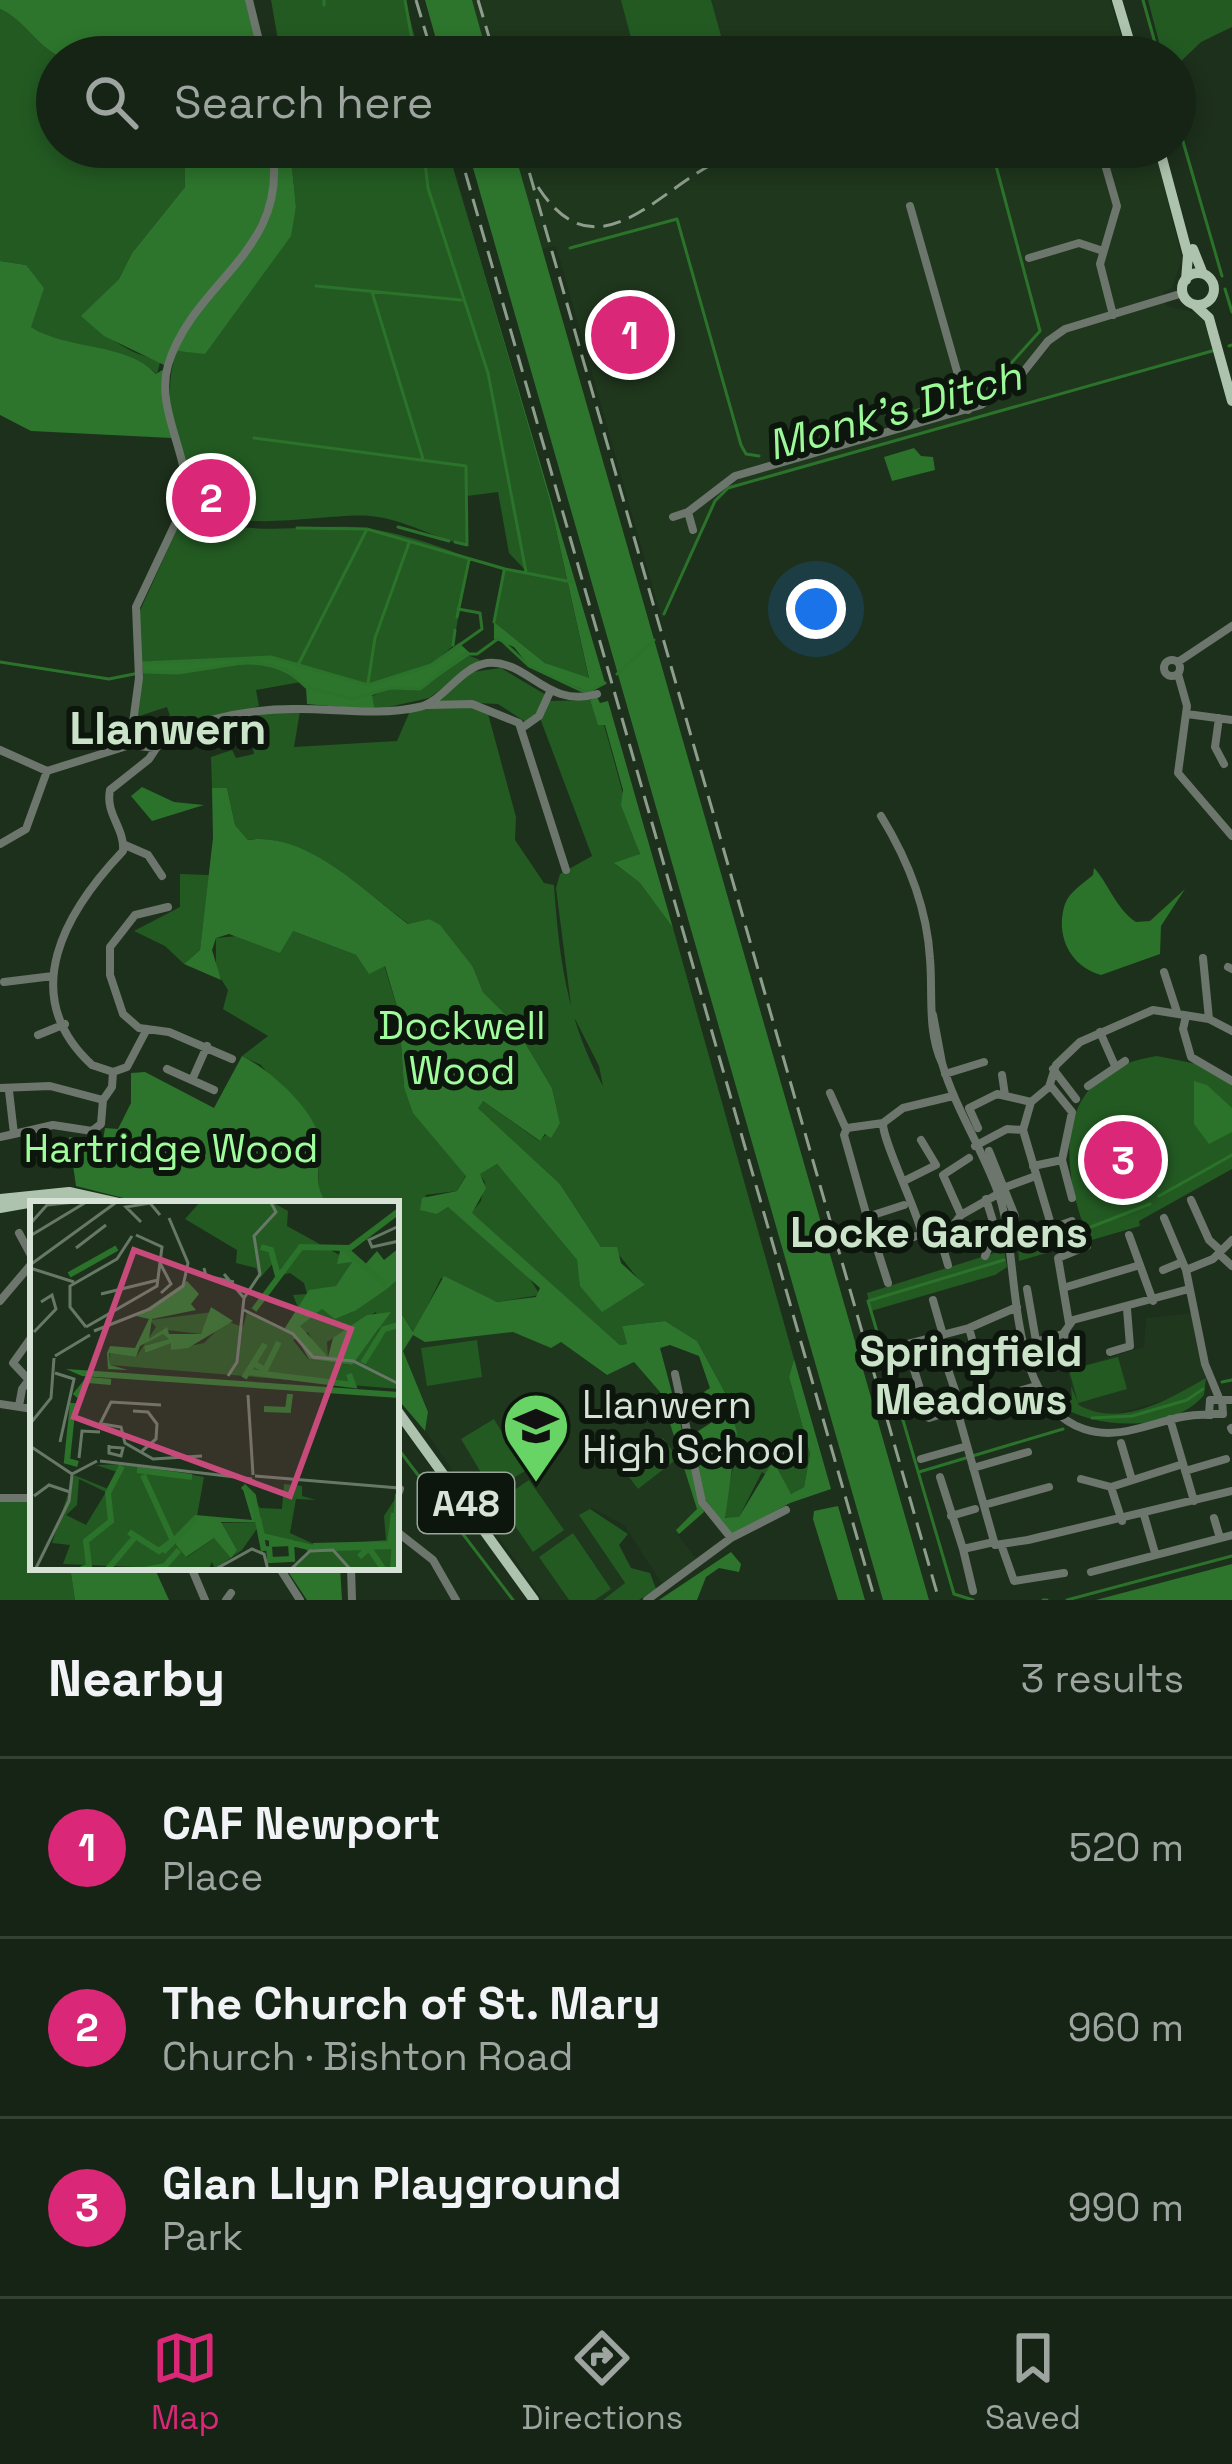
<!DOCTYPE html>
<html lang="en">
<head>
<meta charset="utf-8">
<style>
	body { margin:0; font-family:"Space Grotesk",sans-serif; background:#233022; color:#f1f3f6 }
	.you { position:absolute; left:816px; top:609px; width:42px; height:42px; margin:-30px; border:9px solid #fff; border-radius:50%; background:#1a73e8; box-shadow:0 0 0 18px #1a73e833 }
	.badge { display:grid; place-items:center; width:78px; height:78px; border-radius:50%; background:#db2777; color:#fff; font-size:39px; font-weight:700 }
	.pin { position:absolute; translate:-50% -50%; border:6px solid #fff; box-shadow:0 3px 12px #0006 }
	.list { margin:0; padding:0; list-style:none }
	h2 { display:flex; justify-content:space-between; align-items:center; height:156px; margin:0; padding:0 48px; font-size:51px }
	h2 small { font-size:39px; font-weight:400; color:#9ea4a0 }
	.list li { display:grid; grid-template-columns:78px 1fr auto; gap:36px; align-items:center; box-sizing:border-box; height:180px; padding:0 48px; border-top:3px solid #354134 }
	.list b { display:block; font-size:45px; white-space:nowrap }
	.list p { margin:0; font-size:39px; white-space:nowrap; color:#9ea4a0 }
	.list em { font-size:39px; font-style:normal; color:#9ea4a0 }
	.icon { flex:none; width:66px; height:66px; fill:none; stroke:currentColor; stroke-width:2; stroke-linecap:round; stroke-linejoin:round }
	.map { position:relative; flex:none; width:1232px; height:1600px; overflow:hidden }
	.search { position:absolute; background:#162415; box-shadow:0 6px 18px #0003; left:36px; right:36px; top:36px; height:132px; display:flex; align-items:center; gap:30px; box-sizing:border-box; padding:0 42px; border-radius:66px; color:#9ea4a0; font-size:45px }
	.sheet { height:696px; background:#162415 }
	nav { display:flex; justify-content:space-around; align-items:center; box-sizing:border-box; height:168px; border-top:3px solid #354134; background:#162415; font-size:33px; color:#9ea4a0 }
	nav a { display:grid; justify-items:center; gap:6px }
	nav .on { color:#db2777 }
	.map>svg:first-child { display:block }
	.built { fill:#1f371d }
	.green { fill:#235a22 }
	.forest { fill:#2d752d }
	.water { fill:#2b722a }
	.lines { fill:none; stroke-linecap:round; stroke-linejoin:round }
	.stream { stroke:#2b722a; stroke-width:3 }
	.minor { stroke:#6d766c; stroke-width:8 }
	.major { stroke:#aec3ad; stroke-width:10 }
	.rail { stroke:#8e9d8d; stroke-width:3; stroke-dasharray:18 9; stroke-linecap:butt }
	.labels { text-anchor:middle; stroke-width:12; stroke-linejoin:round; paint-order:stroke }
	.shield { fill:#0d160d; stroke:#9aa69a; stroke-width:3 }
	.shield-label { font-size:36px; font-weight:bold; fill:#d7e3d6 }
	.park-label { font-size:39px; fill:#a0fd9b; stroke:#0d160d }
	.poi-label { font-size:39px; fill:#d7e3d6; stroke:#0d160d; text-anchor:start }
	.water-label { font-size:42px; font-style:italic; fill:#9cf998; stroke:#0d160d }
	.neighbourhood-label { font-size:42px; font-weight:bold; fill:#cbe4c9; stroke:#0d160d }
	.quarter-label { font-size:45px; font-weight:bold; fill:#cbe4c9; stroke:#0d160d }
	.inset-river { fill:none; stroke:#2b722a; stroke-width:6 }
	.inset-road { fill:none; stroke:#677866; stroke-width:3 }
	.view { fill:#c74b7a; fill-opacity:0.15; stroke:#c74b7a; stroke-width:6 }
	.inset-edge { fill:none; stroke:#d7e3d6; stroke-width:6 }
</style>
</head>
<body>
<div class="map">
<svg width="1232" height="1600" viewBox="0 0 1232 1600">
	<rect width="100%" height="100%" fill="#1d301c"/>
	<path class="built" d="M472,0h638l17,57h-639z
		M513,147h641l28,112 -10,29 -9,4 3,14 28,6 10,9 10,29 -486,138 -13,13 -53,119 -106,-374 -14,3z
		M1193,1313l13,65 -19,16 -75,21 -19,-2 -17,-10 -9,-33 77,-23 2,-29z
		M513,1332l37,15 11,-5 45,33 28,-13 26,30 38,118 -20,25 22,29 -35,24 -41,-63 -32,-17 -12,7 45,69 -22,16h-60l-118,-169 3,-19 -25,-61 11,-18z"/>
	<path class="green" d="M271,0h134l15,57h-139z
		M621,0h90l16,57h-91z
		M1148,0h84v27l-31,15 -26,25v-10h-12z
		M0,9c25,11 37,38 61,48l-4,90h127l1,40 -53,66 -13,26 -37,37c21,18 53,43 79,43l-4,15c-34,-30 -88,-23 -126,-47l-5,-62 -26,-4z
		M290,147h157l102,351 40,181 -44,-16 -51,-41 11,-53 21,2 -17,-18 -11,-61 -31,4v49c-32,-6 -62,-26 -97,-29 -42,-4 -145,22 -177,-15l4,-13c-23,-35 -36,-96 -20,-137l28,2 85,-117 6,-29z
		M187,507c41,33 115,18 164,20 39,2 83,17 118,31l-16,88 -22,19 -63,20 -97,-28 -129,6 -4,-48z
		M465,654l15,6 -51,38 -54,12 -3,-14 18,-8 17,2z
		M255,661l32,9 14,12 -45,8 3,16 -85,22 -7,-21 -31,10 7,-44h35z
		M501,668l45,27 -5,16 -14,12 -29,-19 -60,-3 34,-29z
		M590,700l8,24 6,1c13,45 23,86 36,130l-25,9 25,19 33,45 121,431 -5,18 21,77 -6,33 -13,7 -29,-22 -23,45 -8,5 -8,-7 15,-71 -10,-46 -31,-57 -32,-20 -43,5 5,18 -7,1 -149,-132 10,-12 4,-19 -6,-8 18,-10 80,96 4,26 21,25 42,-25 -25,-31 -18,-8 -41,-63 -82,-76 -1,-6 6,-1 56,40 21,-18 -8,-35 -40,-67 -29,-29 -10,-25 -44,-48 -20,5c-41,-30 -107,-94 -161,-84l-13,-15 -8,-37h-15l-1,-31 21,-7 4,8 18,-4 -7,-42 53,-1 -6,36 103,-6 13,-30c27,-5 50,-6 77,-1l29,107 -1,23 29,43 10,2c5,73 13,136 49,201l-4,-20 -27,-53 -16,-125 4,-14 32,-18 -52,-138 10,-17z
		M180,874l29,1 -9,75 -16,14 -19,-18 -31,-15 46,-24z
		M293,931l63,24 13,18 15,-8 15,48 5,74 62,88 -9,16 -32,4 12,19 11,-7 77,64 15,24 -43,7 -56,-24 -27,55 -18,-28v-101h-69l-9,-12 1,-54 -58,-73 -19,-9 26,-20 -45,-27 5,-19 -12,-19v-33z
		M1157,1056l50,10 25,18v85l-93,52 1,5 -121,35 -1,-13 64,-27c-25,-74 -19,-151 75,-165z
		M1004,1250l3,17 -12,8 -124,36 -4,-18z
		M477,1340l5,37 -55,9 -6,-38z
		M1118,1357l9,32 -49,14 -9,-33z
		M1206,1378l-2,17c-30,37 -109,36 -146,9l14,-4 -1,-14 8,19c42,24 92,-7 127,-27z
		M494,1419l31,52 -33,20 -31,-52z
		M663,1438l15,20 -40,31 -15,-20z
		M529,1480l35,50 -31,22 -35,-51z
		M0,1498h33v69h37l5,33h-75z
		M590,1509l38,25 -9,11 12,23 19,5 6,16 -17,11h-36l22,-17 -46,-68z
		M573,1533l38,56 -16,11h-26l-30,-43z"/>
	<path class="forest" d="M0,0h245l15,57h-199c-24,-10 -36,-37 -61,-48z
		M425,0h47l16,57h-47z
		M184,147h19l20,10 25,-10h21c18,91 -74,142 -105,218l-60,-29 -23,-20 38,-37 13,-26 53,-66z
		M275,147h15l6,60 -5,29 -86,118 -28,-3c36,-78 105,-102 98,-204z
		M447,147l158,536 -17,9 -59,-26 -15,-19 -20,-8v-17l51,41 44,15 -40,-180z
		M467,147h46l416,1453h-46z
		M0,261l26,4 18,23 -13,39c38,24 95,15 125,47l8,-5 8,69 -141,-7 -31,-16z
		M459,643l12,11 -51,35 -30,-1 -18,7 3,15 -68,-6 -1,-17c-41,-36 -76,-19 -125,-14 -13,1 -26,-2 -38,0l-1,-10 129,-6 97,28 62,-20z
		M597,697l3,6 8,-2 65,227 -33,-45 -26,-20 26,-9 -19,-49 2,-15 -18,-65h-7l-8,-25z
		M212,788h15l8,37 13,15c58,-9 117,52 160,84l21,-5 11,6 33,42 10,25 29,29 40,67 8,35 -9,15 -6,-4 -5,7 -57,-40 -5,7 82,76 41,63h16l4,16 24,22 -43,27 -22,-26 -3,-26 -80,-96 -17,10 6,14 -14,25 148,132 7,-1 -5,-18 43,-5 32,20 31,57 9,35 -12,85 14,-1 34,-56 18,33 13,-7 6,-33 -21,-77 5,-18 37,130 -41,14 -58,32 -27,-36 -13,-64 28,-18 -16,-25 6,-4 -11,-32 -29,-11 -10,3 44,164 -25,22 -3,-4 21,-21 -37,-117 -26,-30 -27,13 -46,-33 -10,6 -38,-16 -88,10 -12,-7 -10,16 25,61 -3,19 -29,-34v-92l17,27 31,-56 53,26 39,-5 4,-9 -92,-81 -11,7 -17,-4 2,-12 35,-7 9,-15 -53,-63 -9,-26 -5,-74 -14,-47 -16,8 -13,-19 -63,-24 -13,22 -51,-19 -13,4 -4,12 9,30 -37,-16 16,-14 13,-112z
		M242,1056c25,12 73,53 77,83 4,25 -9,42 8,65h-180l-71,-18 -7,-49 34,4 2,-13 13,1 13,-26v-30l14,-1 69,36z
		M838,1506l27,94h-27l-25,-81 1,-8z
		M731,1552l10,12 -2,8 -20,-4 -13,9 -9,23h-38z
		M1232,1564v36h-136z
		M70,1567h84l15,33h-94z
		M285,1567h55l2,33h-35z"/>
	<path class="water" d="M914,448l7,8 12,1 2,13 -43,11 -8,-24z
		M142,787l32,15 30,3 -52,16 -21,-25z
		M1094,868c13,13 22,41 42,54l14,-1 35,-32 -24,37 -1,28 -59,21c-32,-9 -46,-41 -36,-71 4,-12 19,-21 28,-29z
		M1194,1081l13,4 25,23v24l-23,12 -15,-20z"/>
	<g class="lines">
		<path class="stream" d="M324,0v5
			M405,0l10,57
			M1143,0l16,57
			M1175,114l47,162
			M423,147l5,41 60,185 38,199
			M570,248l107,-29 64,226 5,9 13,2
			M316,286l145,14
			M1225,289l7,23
			M372,292l51,167
			M1229,346l3,-1
			M915,411l74,-23 51,-57 -49,-184
			M254,438l212,28 1,79 -12,-3
			M776,451l84,-24
			M398,527l51,14
			M297,528l70,1 138,40 67,13
			M664,614l51,-113 13,-13 484,-137
			M457,617l12,-57
			M494,622l10,-51
			M453,645l2,-15
			M0,662l109,17 25,-5
			M142,663l129,-6 97,28 63,-20 51,-36 -2,-16 -22,-4
			M298,665l69,-136
			M144,672l34,1 77,-12 32,9 19,17 47,12 37,-11 30,1 45,-35h12l22,-16 30,28 51,24 8,2 17,-9
			M617,674l37,-34
			M368,683l7,-45 34,-95
			M1159,1196l73,-41
			M1070,1235l80,-31
			M1222,1382l10,-2
			M1092,1418l40,-2 55,-16 16,-11
			M396,1446l117,154
			M919,1472l144,-43
			M973,1600l-19,-6 -86,-293 136,-41
			M1043,1600h4
			M1067,1600l165,-44"/>
		<path class="minor" d="M249,0l14,57
			M1100,147l17,59 -17,58 13,51
			M910,206l58,204
			M1029,258l50,-15 24,8
			M688,512l5,18
			M673,517l15,-5 47,-36 246,-71 36,-25 31,-39 17,-12 118,-36
			M1164 668a8 8 0 1 1 16 0a8 8 0 1 1-16 0Z
			M1178,662l54,-36
			M1178,674l9,32 -9,67 54,63
			M428,705l44,-1 47,19 47,147
			M1187,714l45,6
			M1219,718l-4,29 9,17
			M522,728l17,-12 11,-24
			M130,745l9,-67 -3,-71 50,-106c5,-45 -31,-90 -18,-136 26,-85 122,-113 104,-218
			M0,750l47,21
			M47,771l83,-26 26,3
			M881,816c27,44 46,91 49,143 3,34 -3,72 12,104l-9,-48
			M0,844l26,-15 21,-58
			M125,845l23,10 14,21
			M168,907l-33,8 -25,32v28l13,39 16,14 30,4 63,27
			M1203,958l6,61
			M1228,967l4,2
			M1164,972l13,40
			M4,982l49,-6
			M1186,1016l-3,13 8,28 41,24
			M147,1029l-20,38 -14,5 -21,-7c-77,-71 -25,-155 31,-214 2,-23 -18,-37 -13,-61l39,-31 16,-24c43,-17 88,-27 134,-26 41,0 79,7 120,-2 24,-5 41,-40 68,-44 41,-4 59,46 110,31
			M1100,1032l15,34
			M38,1035l27,-11
			M942,1063c14,48 42,88 58,135 21,66 4,204 84,231 43,15 84,-18 126,-14
			M167,1069l47,21
			M1053,1069l23,30
			M945,1074l39,-12
			M1002,1075l3,20
			M192,1080l15,-34
			M1050,1085l22,27 -10,48
			M1088,1086l37,-25
			M0,1088l50,-2 53,14 9,-13 1,-15
			M9,1091l5,43 39,-9 39,6 9,-7 2,-24
			M830,1093l16,36
			M953,1096l-50,12 -20,15c-1,17 32,82 39,111l19,7 20,-26 37,-21
			M978,1128l-9,-20 28,-14 34,8
			M0,1137l14,-3
			M975,1146l32,-17 16,1
			M989,1151l26,65
			M1033,1166l29,-6 10,38
			M906,1180l30,-15 -15,-25
			M1006,1187l27,-10
			M1191,1200l18,40 11,10
			M961,1215l-18,-40 26,-17
			M867,1217l-23,-82 3,-7 36,-5
			M1164,1218l22,52
			M1052,1228l-29,-98 8,-28 18,-15 7,-22 24,-23 73,-32 56,9 23,12
			M1044,1231l28,-10
			M19,1233l14,26
			M1129,1235l24,66
			M941,1241l7,24
			M1010,1243l25,-9
			M880,1249l42,-15
			M1219,1254l13,12
			M985,1256l11,-25 -10,-32
			M1163,1270l17,-7
			M888,1283l-21,-66 37,-12
			M1063,1288l77,-23
			M1027,1289l13,75
			M933,1300l10,35
			M0,1301l33,-39
			M1069,1323l-11,-65 29,-12
			M969,1328l20,73
			M1066,1332l11,31
			M907,1344l62,-16 48,-21
			M1024,1345l39,-11 10,-14 116,-31
			M940,1346l21,62
			M908,1350l21,68 107,-32
			M1110,1352l20,-6 -3,-37
			M675,1374l27,128 29,36
			M28,1379l-15,-16 20,-28
			M1219,1398l-14,-34 -19,-94 27,-11 19,-19
			M1222,1400l1,14h-14l1,-14h22
			M0,1404l33,5
			M19,1406l3,-17 11,-15
			M957,1410l38,135 33,-5
			M1170,1419l24,82
			M1231,1428l1,2
			M1121,1443l11,37
			M921,1459l46,-13
			M973,1468l55,-16
			M1185,1471l41,-12
			M940,1477l23,72
			M1081,1479l30,8
			M0,1498h33
			M396,1499l4,-10
			M984,1505l65,-18
			M1144,1515l11,38
			M951,1516l24,-7
			M1214,1518l6,20
			M1122,1521l-11,-34 72,-23
			M396,1531l37,29 23,40
			M1044,1536l-16,4 204,-49
			M1002,1547l12,34 50,-8
			M191,1567l14,33
			M279,1567l21,33
			M351,1567l1,33
			M1091,1572l141,-37
			M973,1591l-10,-42 31,-7
			M226,1600l5,-7
			M647,1600l84,-62 55,-28"/>
		<path class="major" d="M1117,0l17,57
			M1159,147l29,108 -2,25
			M1193,249l10,25
			M1182 289a16 16 0 1 1 32 0a16 16 0 1 1-32 0Z
			M1195,305l14,13 23,83
			M0,1199l69,-7 54,12
			M0,1208l45,-8 47,4
			M396,1409l138,191"/>
		<path class="rail" d="M416,0l17,57
			M478,0l17,57
			M458,147l417,1453
			M522,147l417,1453
			M538,187c62,96 127,-9 191,-30"/>
	</g>
	<defs>
		<g id="school-pin" transform="scale(3.45)"><path d="M0 17L-7.5 6A9.5 9.5 0 1 1 7.5 6Z" fill="#68d465" stroke="#0d160d"/><path d="M0-5L7-2L0 1L-7-2ZM-4 1L0 2.5L4 1V4Q0 6-4 4Z" fill="#111"/></g>
	</defs>
	<g fill-rule="evenodd">
		<use href="#school-pin" x="536" y="1426"/>
	</g>
	<g class="labels">
		<rect class="shield" x="418" y="1473" width="96" height="60" rx="9"/>
		<g class="shield-label">
			<text x="466" y="1516">A48</text>
		</g>
		<g class="park-label">
			<text x="462" y="1039">Dockwell<tspan x="462" dy="45">Wood</tspan></text>
			<text x="171" y="1162">Hartridge Wood</text>
		</g>
		<g class="poi-label">
			<text x="582" y="1418">Llanwern<tspan x="582" dy="45">High School</tspan></text>
		</g>
		<g class="water-label">
			<text transform="translate(894 410) rotate(-16)" y="15">Monk's Ditch</text>
		</g>
		<g class="neighbourhood-label">
			<text x="939" y="1247">Locke Gardens</text>
			<text x="971" y="1366">Springfield<tspan x="971" dy="48">Meadows</tspan></text>
		</g>
		<g class="quarter-label">
			<text x="168" y="744">Llanwern</text>
		</g>
	</g>
	<g transform="translate(30 1201)">
		<rect width="369" height="369" fill="#1d301c"/>
		<path d="M240,0l18,10 -1,15 65,36 -15,24 -29,11 -9,13 -6,-15 14,-1 -3,-11 -14,-10 -12,3 -4,-14 -14,16 -4,-10 -20,-5 1,-13 -52,-31 15,-17zM369,77v111l-289,-24v-12l26,4 20,-30 -6,-7 63,-8 -12,22 -35,-4 3,9 -25,7 1,7 33,-14 -7,11 33,-7 22,-22 17,6 4,-15 39,20 36,-23 15,9 16,-6zM346,111l3,17 -28,36 -43,-6 -15,-19 15,-8 11,24 9,2 -1,-16zM101,263l73,13 -7,39 -23,26 13,15 27,-19 23,12 -16,-27 37,-1 -12,-35 14,21 22,1 2,-25 18,2v10l14,4 -20,-1 -6,34 28,13 68,-6 -2,-24 15,-23v77h-108l17,-17 -6,-10 -39,-7 -5,-9 -16,23 -27,19 -3,-7 -4,8 -145,-6 7,-19 -18,-2 22,-68 34,14 9,-17 -21,-7zM49,278l27,13 -20,33 -20,-10 11,-10z" fill="#235a22" fill-rule="evenodd"/>
		<path d="M300,47h19l13,20 15,-17 7,9 15,-12v30l-11,10 -33,23 -20,8 -13,-10 -22,17 28,31 5,-19 34,-23 24,-3 -39,53 -43,-6 -14,-24 -12,-4 26,-41 27,-4 16,-24 -15,2 3,-13zM157,80l12,13 -8,10 5,6 -44,9 -3,20 18,-12 2,7h32l10,-27 22,14 -45,27 -17,2v-7l-26,10 -1,-7 25,-7 -6,-5 -23,12 -4,11 -27,-4 1,12 18,5 -20,-1 -1,-16 3,-7 25,2 14,-29 -13,-3zM36,168l333,23v6l-317,-22zM212,285l11,10 4,26h-36l16,28 -6,8 -17,-20 -28,19 -12,-15 21,-27 57,5z" fill="#2d752d"/>
		<path class="inset-river" d="M231,46l10,3 7,26M315,48l41,36M39,74l48,-27M224,109l47,-63 49,1 49,-37M333,162l21,-34 15,-4M225,163l10,6 14,-28M218,171l105,13 -4,-11M214,177l21,-34M45,195l13,-16 23,2M43,202l-6,58 11,3M234,208l24,1 2,-16M107,269l55,7M113,274l31,68M213,285l10,10 11,55M228,317l4,18 51,12M239,343l22,-1 1,16 -22,1 -1,-14M283,345l77,-2 4,-31M305,347l58,-2M133,351l33,-34M329,356l10,-9 15,22M50,369l9,-4 -3,-25 25,-20 -3,-28 14,-27M77,369l28,-33 -6,-5 30,19 12,-9M115,369l20,-4 14,-16M363,369l5,-76"/>
		<path class="inset-road" d="M111,21l-15,-15 24,-4 10,12M0,23l17,-19 28,-3M369,25l-30,14 3,7 27,-6M0,35l58,-35M46,47l30,-23M130,62l11,21 -10,9M0,64l88,-64M0,67l44,14M174,67l2,8 28,6M194,73l20,24 -7,64 -9,14M71,93l57,-14M214,97l16,-24 -6,-38 22,-24 -6,-11M214,109l49,24 20,23 40,4 46,23M56,126l71,-41 5,-39 -26,-12M56,126l-16,-20v-21l47,-27 15,-23M64,130l56,-22 33,-23 5,-23 -19,-45M4,131l22,-23 -4,-14 -11,7M25,155l35,-21M25,172l19,6 -14,63M218,194l5,80M103,210l15,1 9,12 -1,15 -14,12M0,223l21,-26 3,-40M70,223l11,-22 50,3M72,223l19,3 4,16 28,16 49,-3M79,244v8l12,3 2,-8 -14,-1M0,245l42,28 25,-13M49,257l3,-27 18,1M70,260l152,18M225,275l144,12M4,295l15,-11 21,7M5,369l34,-69 3,-26M184,369l38,-21 12,5 4,16M260,369l20,-19 23,-1 18,20"/>
		<path class="view" d="M104,49l217,79 -61,167 -216,-79z"/>
		<rect width="369" height="369" class="inset-edge"/>
	</g>
</svg>
<div class="you"></div>
<div class="pin badge" style="left:630px;top:335px">1</div>
<div class="pin badge" style="left:211px;top:498px">2</div>
<div class="pin badge" style="left:1123px;top:1160px">3</div>
<div class="search"><svg class="icon" aria-label="search" viewBox="0 0 24 24"><circle cx="10" cy="10" r="6"/><path d="M15 15l6 6"/></svg>Search here</div>
</div>
<section class="sheet">
<h2>Nearby<small>3 results</small></h2>
<ul class="list">
<li><span class="badge">1</span><div><b>CAF Newport</b><p>Place</p></div><em>520 m</em></li>
<li><span class="badge">2</span><div><b>The Church of St. Mary</b><p>Church · Bishton Road</p></div><em>960 m</em></li>
<li><span class="badge">3</span><div><b>Glan Llyn Playground</b><p>Park</p></div><em>990 m</em></li>
</ul>
</section>
<nav>
<a class="on"><svg class="icon" aria-label="map" viewBox="0 0 24 24"><path d="M3 6l6-2 6 2 6-2v14l-6 2-6-2-6 2zM9 4v14M15 6v14"/></svg>Map</a>
<a><svg class="icon" aria-label="directions" viewBox="0 0 24 24"><path d="M12 3l9 9-9 9-9-9zM9 14v-3h6M13 9l2 2-2 2"/></svg>Directions</a>
<a><svg class="icon" aria-label="saved" viewBox="0 0 24 24"><path d="M7 4h10v16l-5-4-5 4z"/></svg>Saved</a>
</nav>
</body>
</html>
